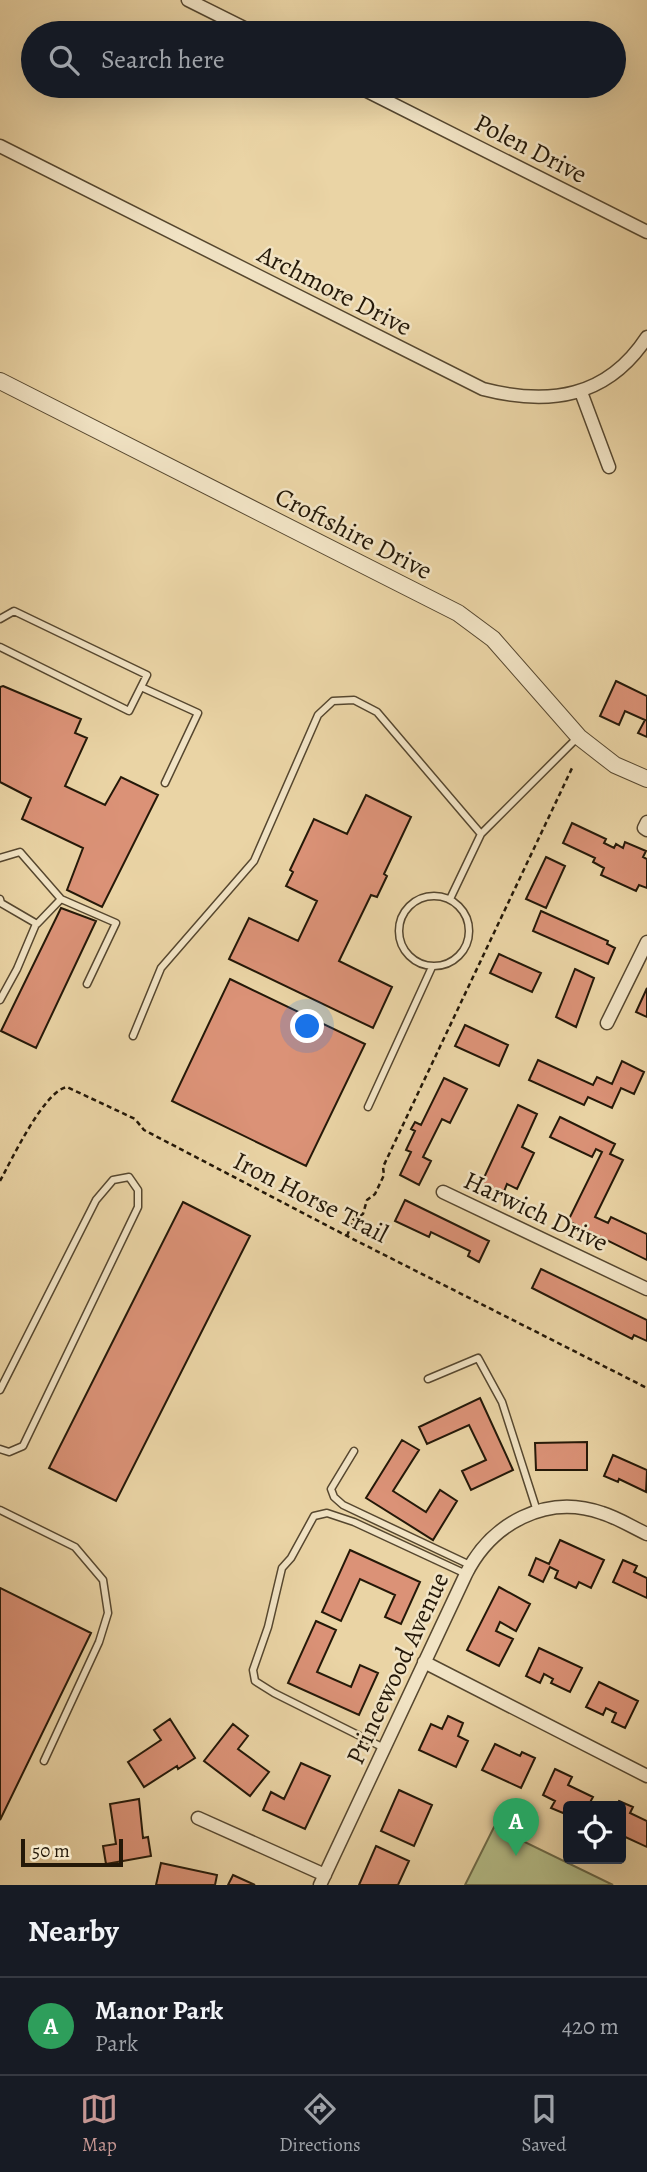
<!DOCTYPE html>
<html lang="en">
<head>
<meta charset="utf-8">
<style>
	body { margin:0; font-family:Alegreya,serif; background:#242831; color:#f1f3f6 }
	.controls { position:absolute; right:21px; bottom:21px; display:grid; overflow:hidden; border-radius:7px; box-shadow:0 7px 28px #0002 }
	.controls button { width:63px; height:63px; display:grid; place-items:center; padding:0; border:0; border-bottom:2px solid #363941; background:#171b24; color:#f1f3f6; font:35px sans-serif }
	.scale { position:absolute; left:21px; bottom:18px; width:102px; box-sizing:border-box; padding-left:7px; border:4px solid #241808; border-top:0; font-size:19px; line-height:24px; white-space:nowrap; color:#241808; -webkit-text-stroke:5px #f1e3c4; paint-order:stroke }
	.you { position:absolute; left:308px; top:1027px; width:24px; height:24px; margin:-18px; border:5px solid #fff; border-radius:50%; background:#1a73e8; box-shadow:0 0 0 10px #1a73e833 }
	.badge { display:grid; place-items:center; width:46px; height:46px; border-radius:50%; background:#c59692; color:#fff; font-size:23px; font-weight:700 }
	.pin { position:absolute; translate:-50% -58px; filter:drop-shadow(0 2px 4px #0008) }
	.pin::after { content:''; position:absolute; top:37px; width:24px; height:21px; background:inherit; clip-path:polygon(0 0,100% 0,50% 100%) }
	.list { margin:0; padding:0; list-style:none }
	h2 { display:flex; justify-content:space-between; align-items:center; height:91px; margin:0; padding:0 28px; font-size:30px }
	h2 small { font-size:23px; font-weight:400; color:#9ea1a6 }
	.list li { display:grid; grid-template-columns:46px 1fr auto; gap:21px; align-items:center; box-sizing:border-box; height:98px; padding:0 28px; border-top:2px solid #363941 }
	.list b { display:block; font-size:26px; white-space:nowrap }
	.list p { margin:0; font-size:23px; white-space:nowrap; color:#9ea1a6 }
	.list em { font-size:23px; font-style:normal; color:#9ea1a6 }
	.icon { flex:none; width:38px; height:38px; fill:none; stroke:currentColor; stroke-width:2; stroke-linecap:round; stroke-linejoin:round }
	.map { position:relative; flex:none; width:647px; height:1885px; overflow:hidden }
	.search { position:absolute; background:#171b24; box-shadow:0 7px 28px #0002; left:21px; right:21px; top:21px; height:77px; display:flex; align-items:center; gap:18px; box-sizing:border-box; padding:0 24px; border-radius:38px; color:#9ea1a6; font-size:26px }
	.sheet { height:189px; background:#171b24 }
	nav { display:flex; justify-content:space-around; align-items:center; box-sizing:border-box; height:98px; border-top:2px solid #363941; background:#171b24; font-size:19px; color:#9ea1a6 }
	nav a { display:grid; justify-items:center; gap:4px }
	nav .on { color:#c59692 }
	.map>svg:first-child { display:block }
	.green { fill:#b4bd88; stroke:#6c6a48; stroke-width:2 }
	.building { fill:#db9277; stroke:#241808; stroke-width:2 }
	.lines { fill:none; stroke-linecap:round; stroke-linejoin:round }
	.service-casing { stroke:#56472f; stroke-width:9 }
	.minor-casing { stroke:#56472f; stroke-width:15 }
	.tertiary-casing { stroke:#56472f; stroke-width:18 }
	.path { stroke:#241808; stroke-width:2.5; stroke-dasharray:5 3.5; stroke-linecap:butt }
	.service { stroke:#f1e3c4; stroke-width:6 }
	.minor { stroke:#f1e3c4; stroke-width:12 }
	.tertiary { stroke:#f1e3c4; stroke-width:16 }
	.labels { text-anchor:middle; stroke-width:5; stroke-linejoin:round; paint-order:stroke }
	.street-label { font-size:26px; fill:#241808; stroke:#f1e3c4 }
</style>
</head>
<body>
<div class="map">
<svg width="647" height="1885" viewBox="0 0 647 1885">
	<rect width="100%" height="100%" fill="#ead4a5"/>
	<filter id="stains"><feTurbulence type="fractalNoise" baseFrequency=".00286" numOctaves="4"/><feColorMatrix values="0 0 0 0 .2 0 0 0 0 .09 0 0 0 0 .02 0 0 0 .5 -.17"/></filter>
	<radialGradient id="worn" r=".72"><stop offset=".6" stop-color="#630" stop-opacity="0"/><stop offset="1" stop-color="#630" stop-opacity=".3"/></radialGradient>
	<path class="green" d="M494,1827l119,58h-148z"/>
	<path class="building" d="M616,681l31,15v41l-9,-4 7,-13 -20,-9 -6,14 -19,-9z
		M3,686l78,33 -6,14 12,5 -22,48 40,19 16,-28 37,18 -56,112 -35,-17 16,-42 -61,-29 9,-21 -31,-16v-95z
		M366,795l45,22 -27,57 3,2 -10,21 -6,-2 -32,66 53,26 -19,41 -144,-69 20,-41 49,23 19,-40 -31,-15 7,-14 -3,-2 24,-51 33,15z
		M572,823l34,16 -2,4 10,5 2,-4 7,4 2,-6 21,9 -3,6 4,2v29l-8,-3 -3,6 -35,-16 3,-7 -11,-6 2,-4 -32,-15z
		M546,857l19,9 -19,42 -20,-9z
		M61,908l35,13 -60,127 -35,-17z
		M541,911l67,30 -1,3 8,4 -7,16 -75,-33z
		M499,954l42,19 -9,19 -42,-19z
		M575,969l19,9 -18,49 -20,-10z
		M230,979l135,65 -59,122 -134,-65z
		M647,988v29l-11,-5z
		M465,1025l43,20 -9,21 -44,-20z
		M538,1060l55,25 4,-8 15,7 10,-23 22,11 -10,22 -13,-6 -9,20 -24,-11 -4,8 -55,-25z
		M444,1078l23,11 -17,34 -8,-4 -19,38 8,4 -12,24 -19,-10 11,-23 -5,-2 9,-19 -4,-2 4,-7 6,3z
		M518,1105l19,9 -15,33 12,6 -17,36 -10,-5 -4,10 -22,-10z
		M560,1117l55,27 -5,10 13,6 -28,57 13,6 3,-6 36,17v26l-79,-39 34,-69 -6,-3 -4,8 -42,-20z
		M405,1200l84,41 -10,21 -11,-6 2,-5 -39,-19 -2,5 -34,-16z
		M183,1202l67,34 -134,265 -67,-33z
		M541,1269l106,51v21l-13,-6 -2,4 -100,-51z
		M480,1398l33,72 -42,20 -9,-19 24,-11 -17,-35 -42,19 -8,-17z
		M402,1440l17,10 -26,41 33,21 14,-22 17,11 -24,39 -67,-42z
		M587,1442v28h-51l-1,-27z
		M613,1455l34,15 -1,22 -27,-13 -1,3 -14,-6z
		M560,1540l44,20 -13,28 -12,-6 -3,6 -21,-10 3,-7 -8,-4 -7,15 -14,-7 7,-17 13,6z
		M350,1550l70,32 -19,42 -16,-7 10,-22 -35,-16 -19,42 -19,-9z
		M623,1560l14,6 -3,6 13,6v20l-34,-16z
		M499,1587l31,17 -14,27 -16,-9 -4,9 17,8 -14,27 -32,-16z
		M0,1588l91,45 -91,187z
		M316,1621l20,9 -19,42 34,15 9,-22 18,8 -19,42 -71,-32z
		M539,1648l43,20 -12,24 -19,-9 2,-4 -9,-5 -4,9 -14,-7z
		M599,1682l39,19 -13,27 -13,-6 4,-9 -10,-5 -3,7 -17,-8z
		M448,1716l15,7 -5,13 10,5 -12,26 -37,-17 12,-26 11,5z
		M170,1719l25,39 -17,11 -1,-3 -33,21 -16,-25 33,-22 -7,-10z
		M233,1724l15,12 -10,13 31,23 -19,24 -46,-35z
		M495,1744l25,12 2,-4 13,6 -14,30 -39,-18z
		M301,1763l29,13 -25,53 -42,-19 8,-18 13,7z
		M555,1769l17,8 -4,8 25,12 -5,9h-20l-5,7 -12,-5 4,-7 -12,-6z
		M399,1790l33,15 -18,41 -33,-15z
		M139,1799l4,39 5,-1 3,19 -45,8 -3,-18 13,-2 -6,-40z
		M619,1801l14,6 -3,6 17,8v26l-26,-12v-29h-5z
		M376,1846l33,15 -11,24h-39z
		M161,1863l56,12 -2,10h-59z
		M233,1875l22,10h-27z"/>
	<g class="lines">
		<g class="service-casing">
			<path id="service" d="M0,619l14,-8 133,64 -6,12
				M0,647l129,64 12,-24 57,26 -33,70
				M0,858l20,-6 41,47
				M399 931a35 35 0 1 1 70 0a35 35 0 1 1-70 0Z
				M0,899l1,4 36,21 24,-25 55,24 -29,61
				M450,899l31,-65 96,-96
				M0,1000l17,-31 19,-45
				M133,1036l28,-68 93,-107 64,-146 15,-14 21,-1 23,12 104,122
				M368,1107l64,-140
				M428,1379l50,-21 24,44 35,109
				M0,1390l96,-190 17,-20 16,-3 9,13v17l-115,239 -14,6 -9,-3
				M354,1451l-23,38 3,8 9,8 127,60
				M0,1510l75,37 28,33 5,33 -9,29 -55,119
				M384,1748l-110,-55 -19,-12 -2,-11 15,-43 14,-59 9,-10 23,-42 13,-3 27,9 112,52"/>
		</g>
		<g class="minor-casing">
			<path id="minor" d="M188,0l66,33
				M357,86l290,146
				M0,146l483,243c66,17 124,9 164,-52
				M581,392l28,75
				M647,822l-3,6 3,2
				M607,1023l40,-81
				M443,1192l204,97
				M424,1662l223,114
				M198,1818l127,57
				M320,1885l146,-311c25,-50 80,-81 136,-61 16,5 30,14 45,21"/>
		</g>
		<g class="tertiary-casing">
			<path id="tertiary" d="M0,381l458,232 35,26 86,98 36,28 32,14"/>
		</g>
		<path class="path" d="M0,1181c12,-22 44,-90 67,-94l68,32 9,11 203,106 300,152
			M347,1236l6,-16 10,-6 4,-14 8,-6 9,-19 -1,-8 190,-401"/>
		<use href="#service" class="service"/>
		<use href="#minor" class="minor"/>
		<use href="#tertiary" class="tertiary"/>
	</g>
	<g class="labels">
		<g class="street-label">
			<text transform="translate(531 148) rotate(27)" y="9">Polen Drive</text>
			<text transform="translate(335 290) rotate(27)" y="9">Archmore Drive</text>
			<text transform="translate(354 533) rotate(27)" y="9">Croftshire Drive</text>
			<text transform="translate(311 1197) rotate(27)" y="9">Iron Horse Trail</text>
			<text transform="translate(536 1211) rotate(25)" y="9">Harwich Drive</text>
			<text transform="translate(397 1668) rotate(-65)" y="9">Princewood Avenue</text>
		</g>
	</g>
	<rect width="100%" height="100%" filter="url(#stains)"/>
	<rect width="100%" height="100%" fill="url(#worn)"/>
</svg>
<div class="controls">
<button><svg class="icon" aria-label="locate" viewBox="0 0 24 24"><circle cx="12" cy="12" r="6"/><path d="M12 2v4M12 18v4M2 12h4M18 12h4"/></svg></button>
</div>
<div class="scale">50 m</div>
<div class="you"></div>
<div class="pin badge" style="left:516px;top:1856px;background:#2e9e5b">A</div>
<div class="search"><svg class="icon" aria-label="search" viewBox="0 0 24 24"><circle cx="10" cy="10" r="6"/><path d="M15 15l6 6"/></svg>Search here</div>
</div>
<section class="sheet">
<h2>Nearby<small></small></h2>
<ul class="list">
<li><span class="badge" style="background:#2e9e5b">A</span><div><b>Manor Park</b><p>Park</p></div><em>420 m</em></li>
</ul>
</section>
<nav>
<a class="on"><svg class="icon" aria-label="map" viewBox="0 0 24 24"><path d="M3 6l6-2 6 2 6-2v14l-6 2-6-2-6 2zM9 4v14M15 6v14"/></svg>Map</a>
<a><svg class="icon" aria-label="directions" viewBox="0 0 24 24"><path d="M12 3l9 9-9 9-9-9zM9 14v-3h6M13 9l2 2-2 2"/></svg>Directions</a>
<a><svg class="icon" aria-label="saved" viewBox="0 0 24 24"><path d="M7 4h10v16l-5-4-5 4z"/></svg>Saved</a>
</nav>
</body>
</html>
